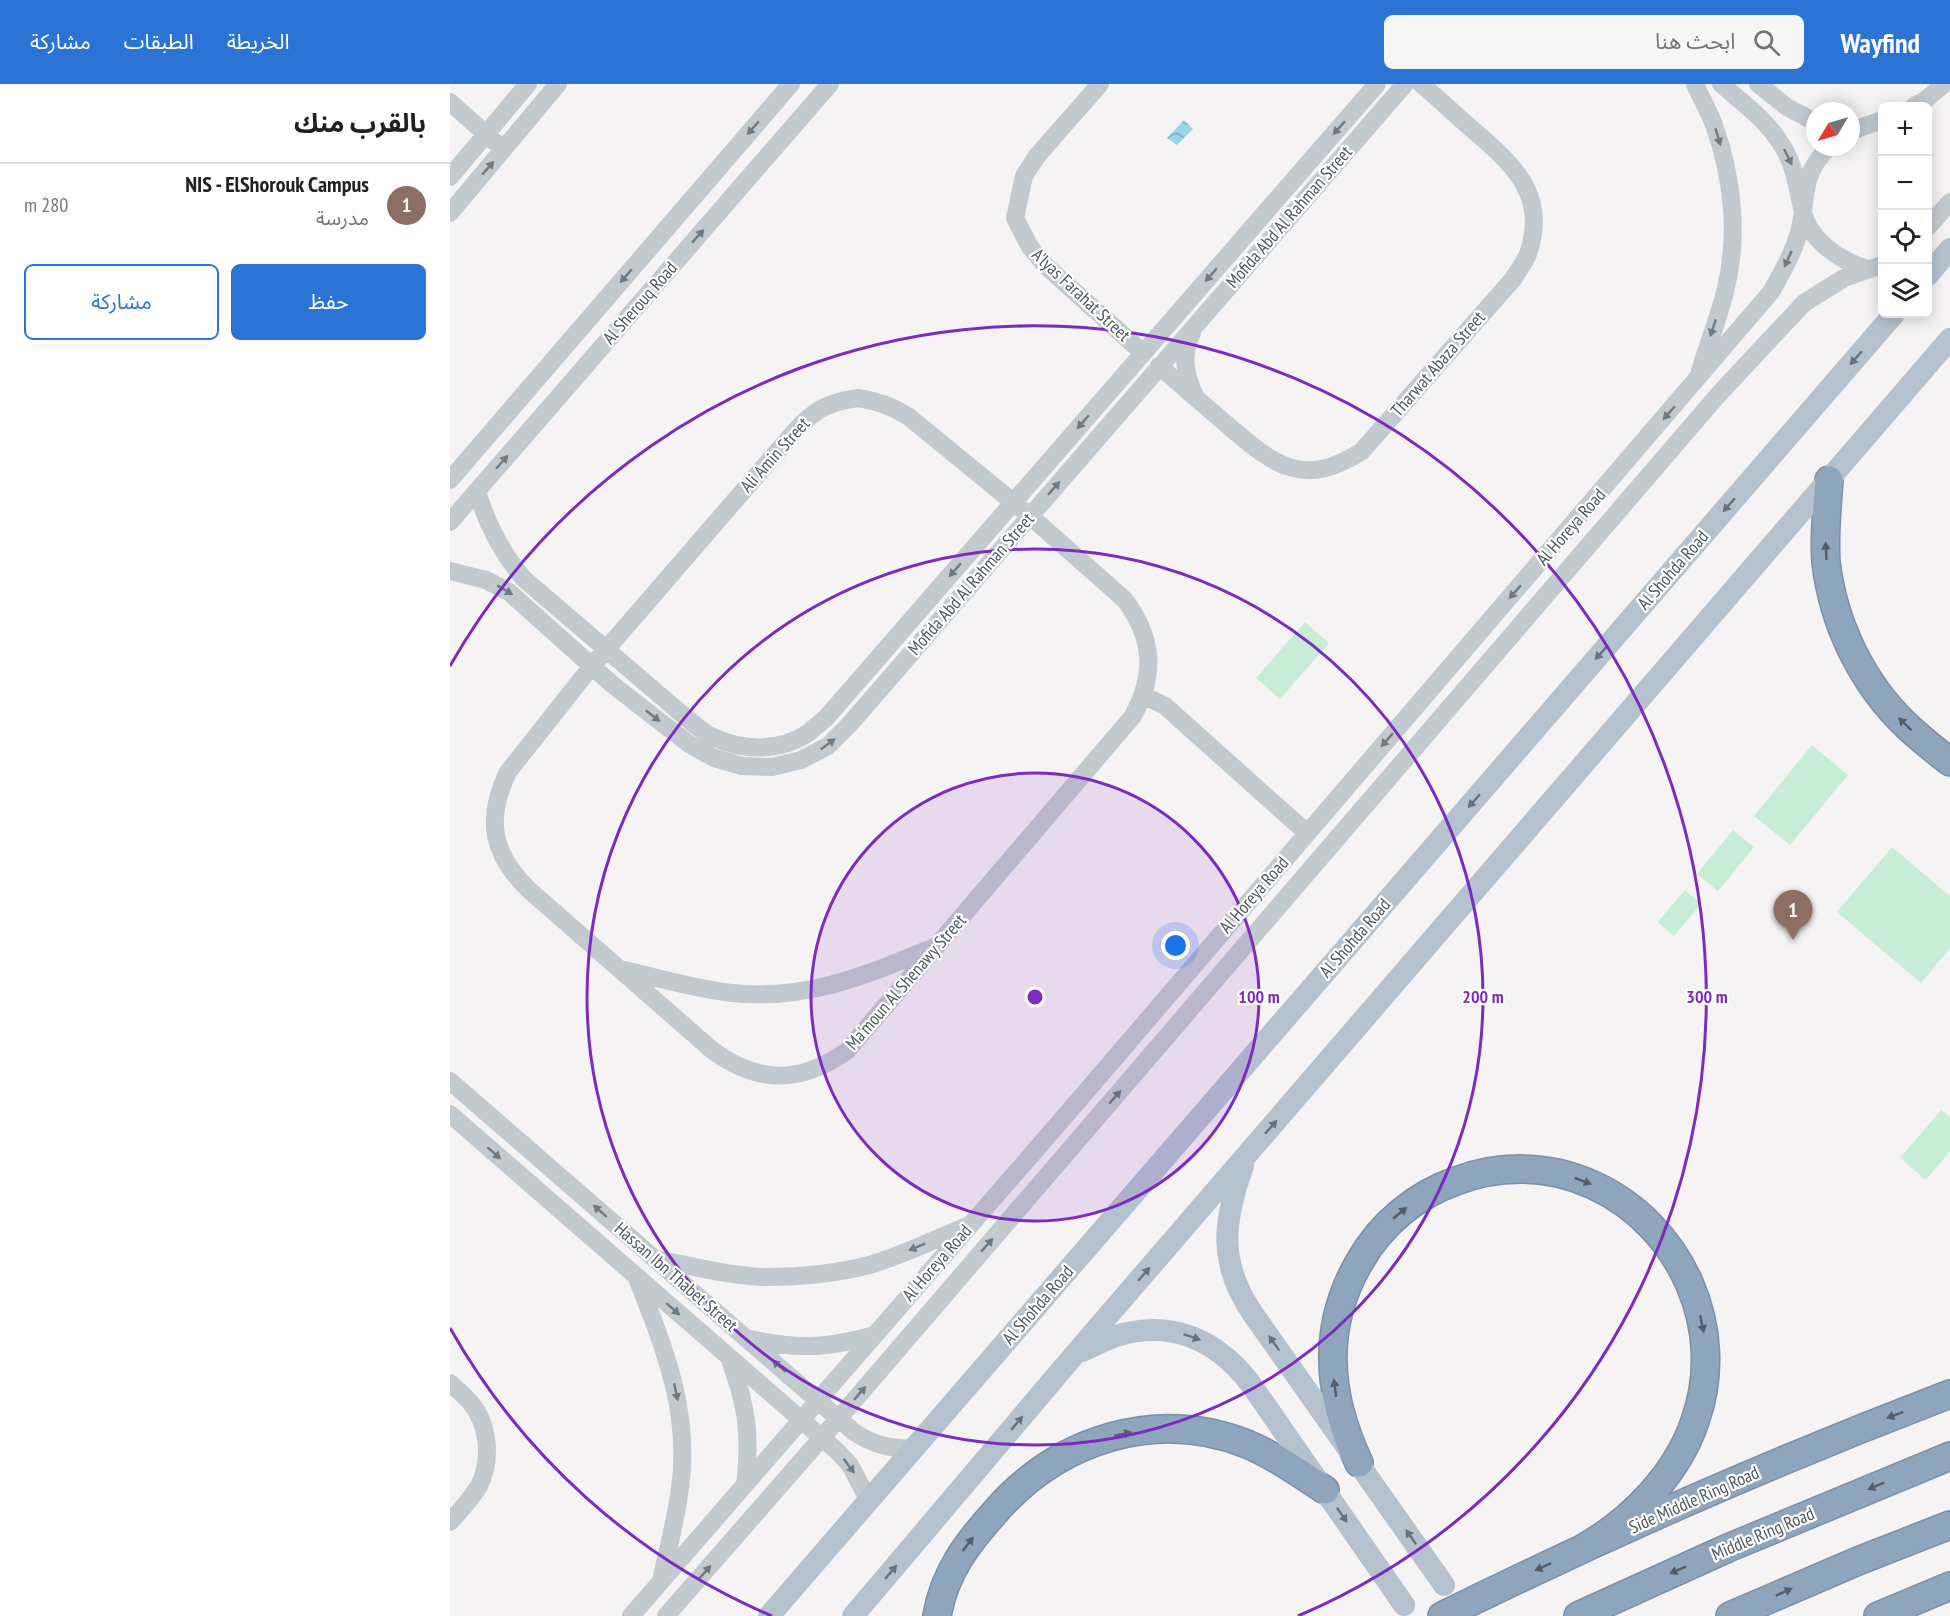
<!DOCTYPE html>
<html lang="ar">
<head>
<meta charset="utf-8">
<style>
	body { margin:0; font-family:"PT Sans Narrow","Noto Sans Arabic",sans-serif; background:#f6f6f6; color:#202124; direction:rtl }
	.controls { position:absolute; right:18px; top:18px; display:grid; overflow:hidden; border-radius:9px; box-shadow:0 3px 15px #0003 }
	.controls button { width:54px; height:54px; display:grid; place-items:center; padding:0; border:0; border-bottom:2px solid #e0e0e0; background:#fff; color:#202124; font:30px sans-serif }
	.compass { position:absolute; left:1356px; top:18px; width:54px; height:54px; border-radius:50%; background:#fff; box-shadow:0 3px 15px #0003; rotate:232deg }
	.you { position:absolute; left:726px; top:862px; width:21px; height:21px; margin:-15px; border:4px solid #fff; border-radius:50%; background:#1a73e8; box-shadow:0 0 0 9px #1a73e833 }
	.badge { display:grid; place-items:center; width:39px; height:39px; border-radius:50%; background:#2b74d6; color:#fff; font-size:20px; font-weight:700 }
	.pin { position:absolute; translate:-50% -50px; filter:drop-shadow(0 2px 3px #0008) }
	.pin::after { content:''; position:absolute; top:32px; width:21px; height:18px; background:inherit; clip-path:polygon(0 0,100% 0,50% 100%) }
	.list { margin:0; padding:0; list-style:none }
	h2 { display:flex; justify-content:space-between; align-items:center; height:78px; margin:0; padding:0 24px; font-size:26px }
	h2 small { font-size:20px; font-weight:400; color:#757577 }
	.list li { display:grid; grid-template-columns:39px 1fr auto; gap:18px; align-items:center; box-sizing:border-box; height:84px; padding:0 24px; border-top:2px solid #e0e0e0 }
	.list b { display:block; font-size:22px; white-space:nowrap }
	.list p { margin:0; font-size:20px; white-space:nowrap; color:#757577 }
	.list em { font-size:20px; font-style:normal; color:#757577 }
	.actions { display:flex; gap:12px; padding:18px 24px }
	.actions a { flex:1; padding:14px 0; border:2px solid #2b74d6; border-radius:9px; text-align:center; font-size:21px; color:#2b74d6 }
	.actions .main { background:#2b74d6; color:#fff }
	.icon { flex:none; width:33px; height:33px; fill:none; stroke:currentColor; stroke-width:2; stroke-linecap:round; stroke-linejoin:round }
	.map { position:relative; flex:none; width:1500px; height:1532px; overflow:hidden; direction:ltr }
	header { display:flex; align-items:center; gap:36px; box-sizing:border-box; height:84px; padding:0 30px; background:#2b74d6; color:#fff }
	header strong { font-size:28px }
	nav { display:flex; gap:33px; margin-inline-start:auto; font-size:21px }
	.search { width:420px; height:54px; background:#f6f6f6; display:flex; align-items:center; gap:15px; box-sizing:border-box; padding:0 21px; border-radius:9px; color:#757577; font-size:22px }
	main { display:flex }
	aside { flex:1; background:#fff }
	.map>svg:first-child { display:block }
	.pitch { fill:#c7edd6 }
	.water { fill:url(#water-waves) }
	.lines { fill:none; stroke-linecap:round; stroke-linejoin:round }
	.highway-casing { stroke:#7b90a8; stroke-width:30 }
	.minor { stroke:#c2cad0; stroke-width:18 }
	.major { stroke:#b5c2ce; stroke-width:22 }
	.highway { stroke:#8fa5bc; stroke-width:27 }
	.oneway { fill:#6f7981 }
	.oneway2 { fill:#66717b }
	.oneway3 { fill:#535e68 }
	.ring { fill:none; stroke:#7b2cbf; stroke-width:3 }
	.labels { text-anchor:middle; stroke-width:4.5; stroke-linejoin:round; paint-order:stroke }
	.street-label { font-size:18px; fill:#4c565f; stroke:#fff }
	.centre { fill:#7b2cbf; stroke:#fff; stroke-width:3 }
	.ring-label { font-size:18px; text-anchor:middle; font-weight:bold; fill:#7b2cbf; stroke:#fff; stroke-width:4.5; stroke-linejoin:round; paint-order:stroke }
</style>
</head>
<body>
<header>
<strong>Wayfind</strong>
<div class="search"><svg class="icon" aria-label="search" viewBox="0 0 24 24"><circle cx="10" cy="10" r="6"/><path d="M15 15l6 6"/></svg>ابحث هنا</div>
<nav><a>الخريطة</a><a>الطبقات</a><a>مشاركة</a></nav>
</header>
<main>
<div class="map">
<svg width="1500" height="1532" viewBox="0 0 1500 1532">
	<defs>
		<pattern id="water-waves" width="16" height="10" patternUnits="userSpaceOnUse" patternTransform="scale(1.5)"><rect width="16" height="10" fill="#98d5e6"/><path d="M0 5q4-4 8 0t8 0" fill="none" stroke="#7eb0be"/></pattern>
	</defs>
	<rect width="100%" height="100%" fill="#f5f3f3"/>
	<path class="pitch" d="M855,538l24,21 -49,56 -24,-21z
		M1362,661l36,30 -58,70 -36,-29z
		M1283,746l21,17 -36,44 -21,-17z
		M1442,763l58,49v52l-29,35 -84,-71z
		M1235,806l16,14 -27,32 -16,-14z
		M1491,1026l9,7v34l-24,29 -26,-22z"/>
	<path class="water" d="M734,36l9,9 -16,16 -10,-7z"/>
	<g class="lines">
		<g class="highway-casing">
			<path id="highway" d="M1379,396c-2,27 -5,54 -3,82 7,61 36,122 82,165 13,12 28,24 42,35
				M909,1379c-32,-68 -38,-136 1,-202 21,-37 56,-66 96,-80 44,-17 94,-16 137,4 88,40 135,144 102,236 -18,54 -64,100 -113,128
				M487,1532c7,-43 31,-74 59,-105 63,-72 160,-103 251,-67 28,12 52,29 78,46
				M992,1532c166,-82 335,-156 508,-222
				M1128,1532l150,-68 222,-92
				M1280,1532l128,-55 92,-36
				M1428,1532l72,-30"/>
		</g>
		<path class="minor" d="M650,0l-63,72 -13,20 -9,42 15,29 16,19 97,87
			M1245,0c6,14 14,27 19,41 19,53 25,112 11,167 -7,27 -17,53 -25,79
			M1271,0c22,19 47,37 62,63 12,20 14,39 19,61 6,32 37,52 65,61
			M1308,0l29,23 28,15
			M0,18l46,41
			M1464,22l10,-5 20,-17
			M1401,47l31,-11
			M0,93l78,-93
			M0,129l108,-129
			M1478,143l22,-25
			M742,249c-11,22 -7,42 3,63
			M709,282c22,19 44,38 66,57 48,41 77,67 137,28l152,-173c4,-8 11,-16 14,-24 19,-55 -10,-85 -48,-118 -20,-17 -39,-35 -59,-52
			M408,314c20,3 35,8 51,19l121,99 95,84c28,38 31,74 8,116l-286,335c-47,33 -89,33 -135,-1l-183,-160c-37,-36 -44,-70 -21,-118l83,-105 204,-236c20,-22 34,-29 63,-33z
			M0,396l341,-396
			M27,407c10,34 24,61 47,88l166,142c8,6 15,13 23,16 30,14 67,15 95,-4 6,-5 12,-10 18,-15l551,-634
			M0,438l380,-438
			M0,487l36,9 23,12 104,93 76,59 25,14 28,8 30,1 29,-7 27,-14 21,-21 556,-641
			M693,611l22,11 142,127
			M174,886c35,8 72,19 108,23 76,8 137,-19 205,-47
			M0,997l404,351c22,14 35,16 60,17
			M0,1030l387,337 13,14 19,36
			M206,1175c36,7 73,17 109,18 34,0 70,-3 104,-12 33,-9 66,-26 98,-39
			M188,1197c28,71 54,136 41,214 -4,29 -12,57 -18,86
			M300,1255c48,11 77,9 125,-4
			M280,1276c17,47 21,75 15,125
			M0,1299c7,6 14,12 20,19 19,22 22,58 9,84 -8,13 -19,25 -29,36
			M181,1532l447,-515 693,-809c12,-21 25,-44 30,-68 6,-33 1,-50 28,-77
			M216,1532l173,-198 879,-1023 86,-92 40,-25 38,-13"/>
		<path class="major" d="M1478,191l22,-26
			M793,1082c-20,56 -25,97 10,148l191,271
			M632,1267c12,-5 22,-11 34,-15 54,-17 100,3 134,47l154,222
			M319,1532l1125,-1302
			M403,1532l222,-262 875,-1015"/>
		<use href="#highway" class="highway"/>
	</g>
	<defs><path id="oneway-solid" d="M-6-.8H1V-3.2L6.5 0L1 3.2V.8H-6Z" transform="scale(1.5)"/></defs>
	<g class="oneway">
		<use href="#oneway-solid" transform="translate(303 44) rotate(131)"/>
		<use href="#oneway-solid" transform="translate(889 44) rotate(131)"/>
		<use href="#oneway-solid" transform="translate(1268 53) rotate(73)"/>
		<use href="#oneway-solid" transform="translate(1338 73) rotate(64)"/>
		<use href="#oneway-solid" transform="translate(38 84) rotate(-49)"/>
		<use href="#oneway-solid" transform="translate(248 152) rotate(-49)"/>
		<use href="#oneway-solid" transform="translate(1338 175) rotate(114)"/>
		<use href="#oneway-solid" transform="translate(761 191) rotate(131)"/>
		<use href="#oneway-solid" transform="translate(176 192) rotate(131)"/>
		<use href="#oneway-solid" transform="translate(1263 244) rotate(108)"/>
		<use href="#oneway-solid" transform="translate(1219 329) rotate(131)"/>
		<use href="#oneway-solid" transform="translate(633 338) rotate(131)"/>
		<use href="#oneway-solid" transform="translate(52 378) rotate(-49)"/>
		<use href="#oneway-solid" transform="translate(604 404) rotate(-49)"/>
		<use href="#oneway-solid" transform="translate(505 486) rotate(131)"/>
		<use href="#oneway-solid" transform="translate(55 506) rotate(31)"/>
		<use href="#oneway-solid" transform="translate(1065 508) rotate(131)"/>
		<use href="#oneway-solid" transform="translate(203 632) rotate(38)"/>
		<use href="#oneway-solid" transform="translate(937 656) rotate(131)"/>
		<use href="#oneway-solid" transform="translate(378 660) rotate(-37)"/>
		<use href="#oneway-solid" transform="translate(665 1013) rotate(-49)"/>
		<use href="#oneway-solid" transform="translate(44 1069) rotate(41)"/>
		<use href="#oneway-solid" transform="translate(150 1127) rotate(-139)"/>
		<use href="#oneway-solid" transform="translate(537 1161) rotate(-49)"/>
		<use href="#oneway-solid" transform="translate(467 1163) rotate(157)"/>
		<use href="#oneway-solid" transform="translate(223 1225) rotate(41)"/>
		<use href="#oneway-solid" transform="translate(329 1282) rotate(-139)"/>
		<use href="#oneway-solid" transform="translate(226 1308) rotate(78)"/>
		<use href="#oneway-solid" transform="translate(410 1309) rotate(-49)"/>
		<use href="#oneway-solid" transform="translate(399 1382) rotate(53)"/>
		<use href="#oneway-solid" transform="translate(255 1488) rotate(-49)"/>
	</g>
	<g class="oneway2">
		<use href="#oneway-solid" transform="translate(1406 274) rotate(131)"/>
		<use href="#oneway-solid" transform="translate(1279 421) rotate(131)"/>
		<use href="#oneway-solid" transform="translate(1151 569) rotate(131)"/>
		<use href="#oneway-solid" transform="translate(1024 717) rotate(131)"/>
		<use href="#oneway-solid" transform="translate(821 1043) rotate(-49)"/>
		<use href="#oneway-solid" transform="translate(694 1190) rotate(-49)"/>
		<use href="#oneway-solid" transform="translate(742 1253) rotate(19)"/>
		<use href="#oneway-solid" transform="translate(824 1259) rotate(-125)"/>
		<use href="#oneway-solid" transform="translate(567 1339) rotate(-50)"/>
		<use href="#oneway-solid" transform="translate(892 1431) rotate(55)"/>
		<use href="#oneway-solid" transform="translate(961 1453) rotate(-125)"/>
		<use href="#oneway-solid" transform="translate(441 1488) rotate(-50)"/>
	</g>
	<g class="oneway3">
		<use href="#oneway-solid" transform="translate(1376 467) rotate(-93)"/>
		<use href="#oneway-solid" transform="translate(1455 640) rotate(-136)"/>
		<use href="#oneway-solid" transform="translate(1133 1097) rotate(21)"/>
		<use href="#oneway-solid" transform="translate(950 1129) rotate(-40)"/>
		<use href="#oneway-solid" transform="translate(1252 1240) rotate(78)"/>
		<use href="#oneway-solid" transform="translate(885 1304) rotate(-98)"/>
		<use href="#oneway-solid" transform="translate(1445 1331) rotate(159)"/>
		<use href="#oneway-solid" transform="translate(673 1350) rotate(-12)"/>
		<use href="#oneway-solid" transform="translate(1426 1402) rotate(157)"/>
		<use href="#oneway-solid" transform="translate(518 1460) rotate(-53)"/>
		<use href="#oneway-solid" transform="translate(1093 1483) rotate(155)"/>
		<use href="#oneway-solid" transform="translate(1228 1486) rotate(156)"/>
		<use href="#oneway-solid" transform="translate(1334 1508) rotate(-24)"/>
	</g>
	<circle cx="585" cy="913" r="224" fill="#7b2cbf" fill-opacity=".12"/>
	<g class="ring">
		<circle cx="585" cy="913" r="224"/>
		<circle cx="585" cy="913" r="448"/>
		<path d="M322 1532A672 672 0 0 1 0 1244M0 582A672 672 0 1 1 848 1532"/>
	</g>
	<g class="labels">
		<g class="street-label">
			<text transform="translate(839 133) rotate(-49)" y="6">Mofida Abd Al Rahman Street</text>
			<text transform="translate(631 211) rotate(43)" y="6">A'lyas Farahat Street</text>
			<text transform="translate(190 219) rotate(-49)" y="6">Al Sherouq Road</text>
			<text transform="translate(988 280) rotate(-49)" y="6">Tharwat Abaza Street</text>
			<text transform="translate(325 371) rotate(-48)" y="6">Ali Amin Street</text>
			<text transform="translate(1121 443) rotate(-49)" y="6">Al Horeya Road</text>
			<text transform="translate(1223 486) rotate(-49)" y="6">Al Shohda Road</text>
			<text transform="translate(521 500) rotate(-49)" y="6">Mofida Abd Al Rahman Street</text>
			<text transform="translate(804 811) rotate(-49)" y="6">Al Horeya Road</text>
			<text transform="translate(905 854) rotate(-49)" y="6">Al Shohda Road</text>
			<text transform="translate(456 898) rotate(-49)" y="6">Ma'moun Al Shenawy Street</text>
			<text transform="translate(487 1179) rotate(-49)" y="6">Al Horeya Road</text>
			<text transform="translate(226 1193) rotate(41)" y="6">Hassan Ibn Thabet Street</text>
			<text transform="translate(588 1221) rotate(-49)" y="6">Al Shohda Road</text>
			<text transform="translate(1244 1416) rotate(-24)" y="6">Side Middle Ring Road</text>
			<text transform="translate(1313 1450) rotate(-23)" y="6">Middle Ring Road</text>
		</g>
	</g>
	<circle cx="585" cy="913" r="9" class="centre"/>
	<g class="ring-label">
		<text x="809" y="919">100 m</text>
		<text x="1033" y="919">200 m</text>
		<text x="1257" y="919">300 m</text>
	</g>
</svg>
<div class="controls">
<button>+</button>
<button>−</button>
<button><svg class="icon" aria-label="locate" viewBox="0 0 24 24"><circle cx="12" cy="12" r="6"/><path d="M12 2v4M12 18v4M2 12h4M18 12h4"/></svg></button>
<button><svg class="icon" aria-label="layers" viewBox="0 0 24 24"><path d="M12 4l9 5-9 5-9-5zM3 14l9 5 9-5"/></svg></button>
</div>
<svg class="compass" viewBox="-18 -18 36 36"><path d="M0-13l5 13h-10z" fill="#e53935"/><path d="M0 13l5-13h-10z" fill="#757577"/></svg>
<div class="you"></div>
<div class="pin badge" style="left:1343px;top:856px;background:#8d6e63">1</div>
</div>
<aside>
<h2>بالقرب منك<small></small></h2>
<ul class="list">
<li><span class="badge" style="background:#8d6e63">1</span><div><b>NIS - ElShorouk Campus</b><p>مدرسة</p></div><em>280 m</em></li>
</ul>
<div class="actions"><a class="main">حفظ</a><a>مشاركة</a></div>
</aside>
</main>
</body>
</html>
